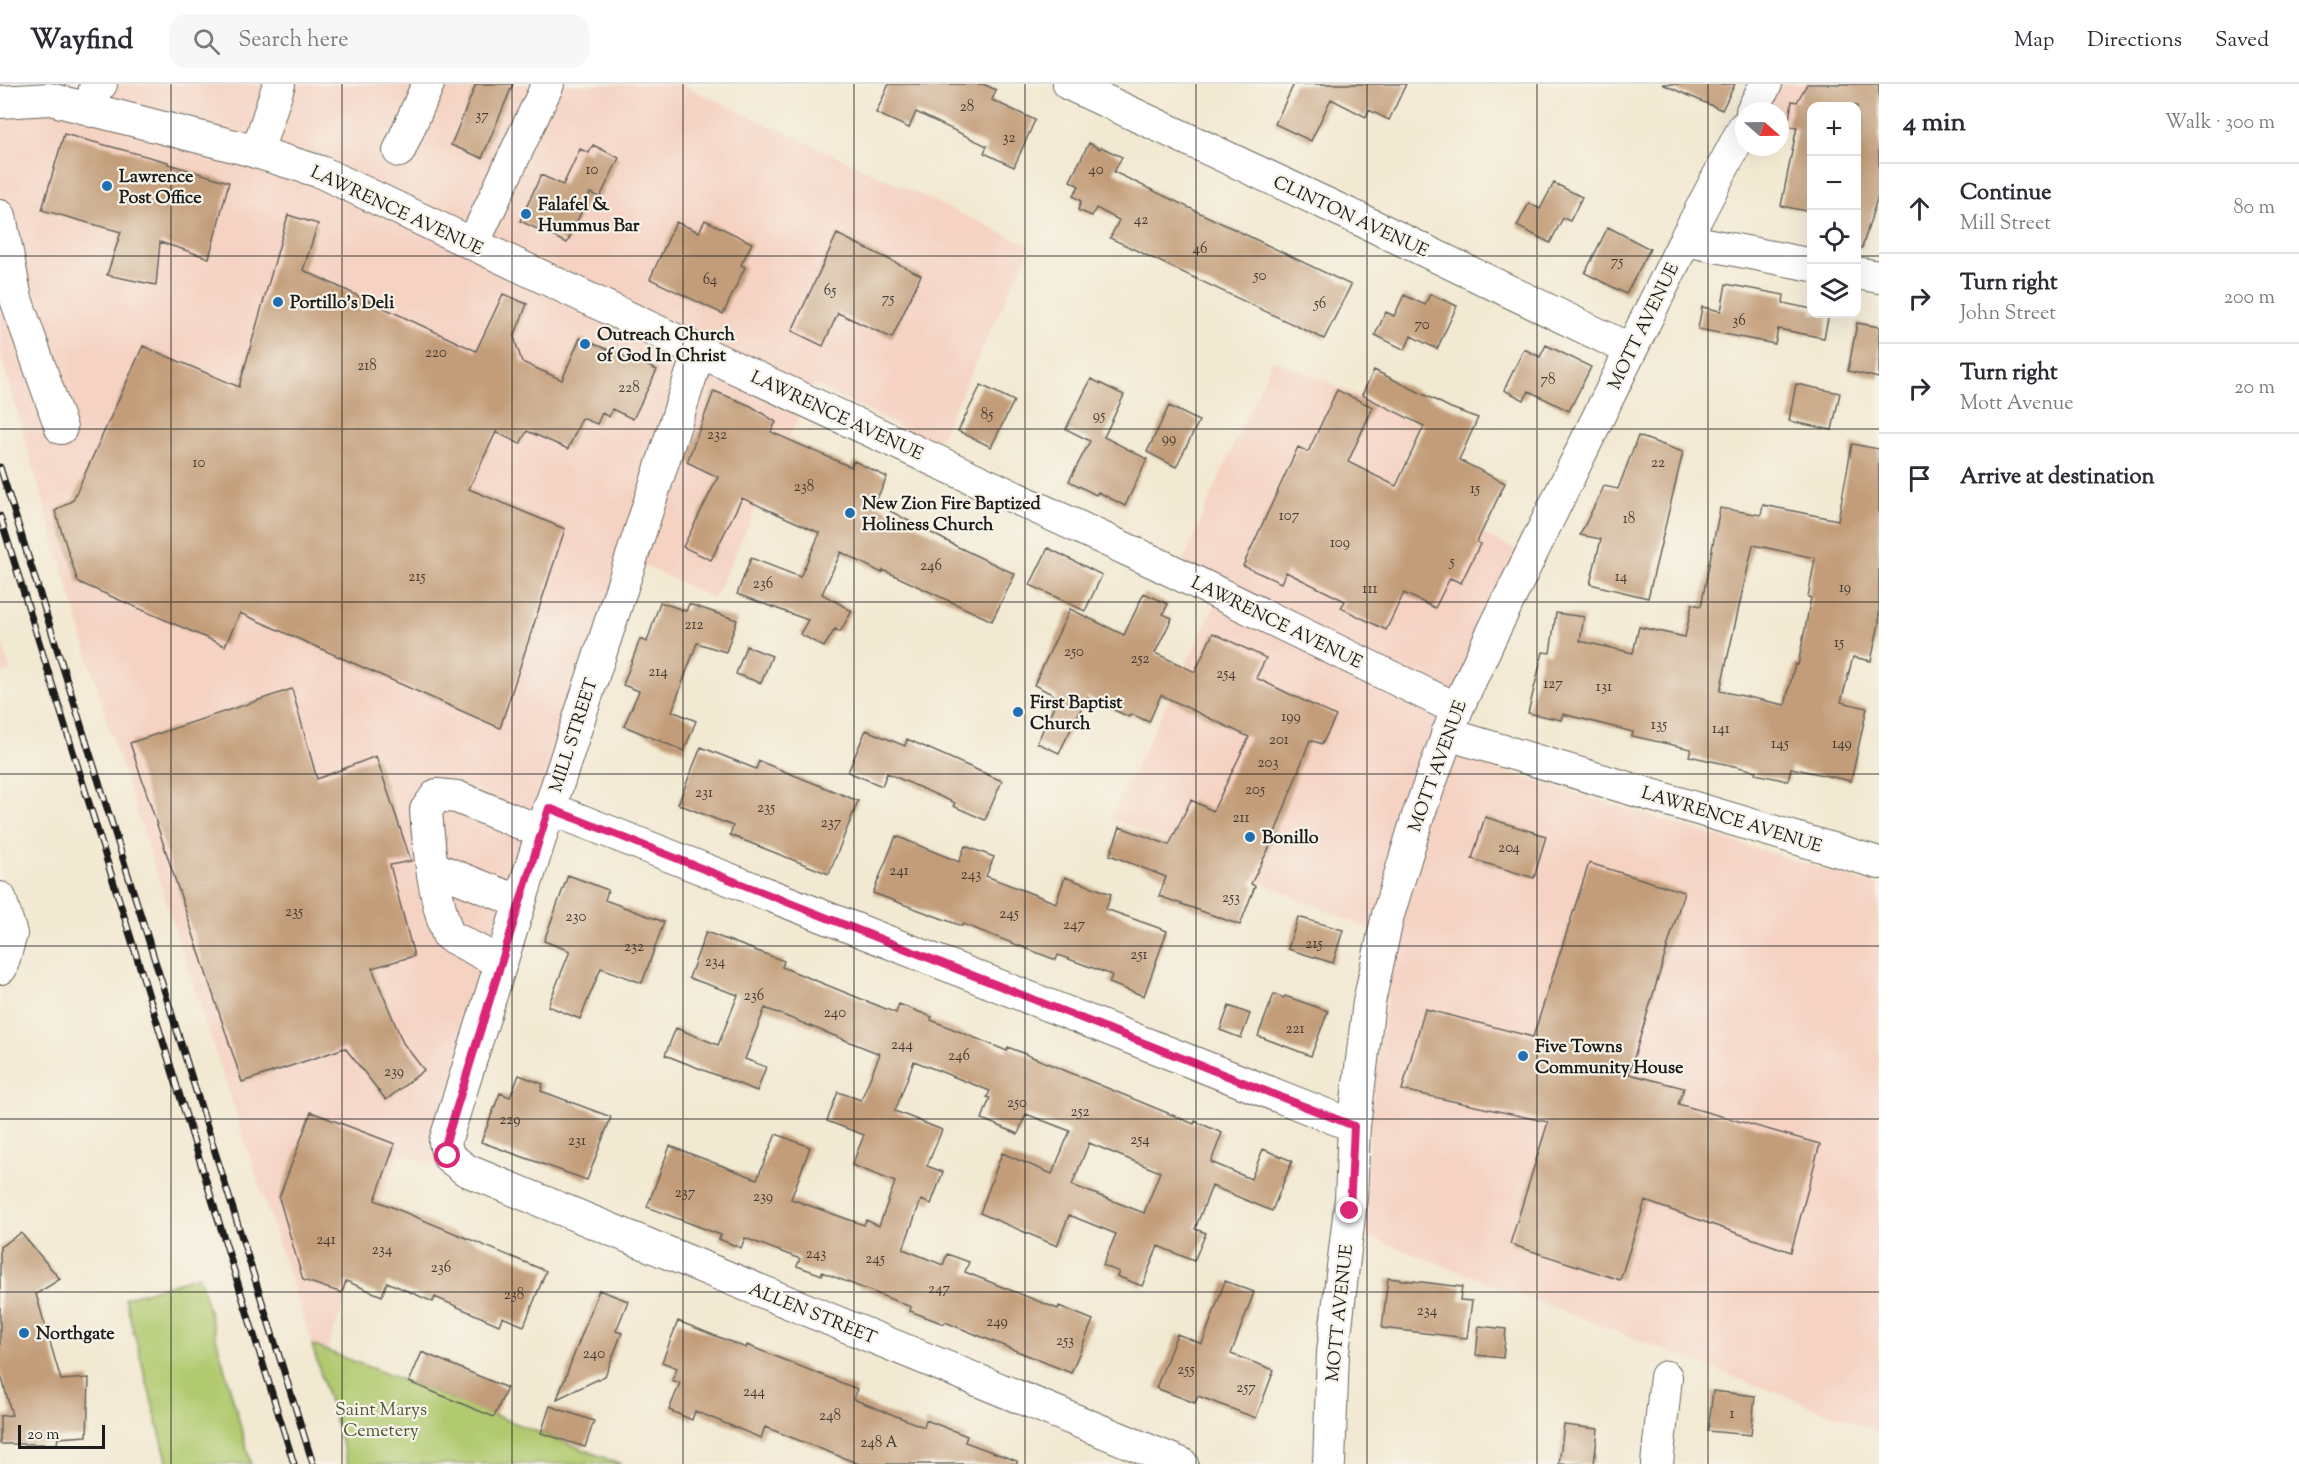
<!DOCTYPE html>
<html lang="en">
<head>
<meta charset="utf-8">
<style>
	body { margin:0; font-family:"Sorts Mill Goudy",serif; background:#f7f7f7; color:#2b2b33 }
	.controls { position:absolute; right:18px; top:18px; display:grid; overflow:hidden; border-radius:12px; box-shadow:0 6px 24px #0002 }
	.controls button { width:54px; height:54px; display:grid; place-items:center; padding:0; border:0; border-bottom:2px solid #e1e1e2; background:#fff; color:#2b2b33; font:30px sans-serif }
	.compass { position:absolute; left:1735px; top:18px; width:54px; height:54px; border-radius:50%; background:#fff; box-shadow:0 6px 24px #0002; rotate:110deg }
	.scale { position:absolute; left:18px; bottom:15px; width:87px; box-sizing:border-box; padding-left:6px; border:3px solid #1c1c1c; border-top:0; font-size:16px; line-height:21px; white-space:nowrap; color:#1c1c1c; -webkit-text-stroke:4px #f7f3e8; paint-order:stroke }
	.stop { position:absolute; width:18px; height:18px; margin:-14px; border:4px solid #db2777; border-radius:50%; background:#fff }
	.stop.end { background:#db2777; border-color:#fff; box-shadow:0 2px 6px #0008 }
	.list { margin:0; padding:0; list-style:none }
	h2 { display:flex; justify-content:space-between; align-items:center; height:78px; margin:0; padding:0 24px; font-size:26px }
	h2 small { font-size:20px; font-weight:400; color:#7c7c81 }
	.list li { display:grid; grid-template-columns:39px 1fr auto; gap:18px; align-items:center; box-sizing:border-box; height:90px; padding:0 24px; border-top:2px solid #e1e1e2 }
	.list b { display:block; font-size:22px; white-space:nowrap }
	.list p { margin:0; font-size:20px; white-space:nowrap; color:#7c7c81 }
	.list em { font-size:20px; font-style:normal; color:#7c7c81 }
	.icon { flex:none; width:33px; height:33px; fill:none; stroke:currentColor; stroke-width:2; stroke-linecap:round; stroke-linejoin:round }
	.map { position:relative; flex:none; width:1879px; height:1380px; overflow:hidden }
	header { display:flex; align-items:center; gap:36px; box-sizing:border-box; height:84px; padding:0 30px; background:#fff; border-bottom:2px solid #e1e1e2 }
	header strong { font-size:28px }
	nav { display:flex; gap:33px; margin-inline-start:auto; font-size:21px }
	.search { width:420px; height:54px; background:#f7f7f7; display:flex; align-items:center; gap:15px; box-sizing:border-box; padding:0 21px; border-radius:18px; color:#7c7c81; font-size:22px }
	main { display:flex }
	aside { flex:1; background:#fff }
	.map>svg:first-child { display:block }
	.built { fill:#f5d2c2 }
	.green { fill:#b1ca6f; stroke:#667346; stroke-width:1.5 }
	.building { fill:#c39d79; fill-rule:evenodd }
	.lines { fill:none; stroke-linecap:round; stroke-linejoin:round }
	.minor-casing { stroke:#67645c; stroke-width:34 }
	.minor { stroke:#fff; stroke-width:32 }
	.rail-casing { stroke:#1c1c1c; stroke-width:7 }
	.rail { stroke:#f7f3e8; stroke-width:4.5; stroke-dasharray:14; stroke-linecap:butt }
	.route { stroke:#db2777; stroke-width:8 }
	.grid { fill:none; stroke:#1c1c1c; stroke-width:1.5; stroke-opacity:0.55 }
	.poi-dot { fill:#1f6fb2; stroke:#f7f3e8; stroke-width:2 }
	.labels { text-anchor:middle; stroke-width:4.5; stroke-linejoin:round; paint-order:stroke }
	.number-label { font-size:15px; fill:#463c33 }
	.poi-label { font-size:18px; font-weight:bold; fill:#1c1c1c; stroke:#f7f3e8; text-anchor:start }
	.street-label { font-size:18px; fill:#1c1c1c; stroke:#f7f3e8 }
	.park-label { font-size:18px; fill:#505939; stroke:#f7f3e8 }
</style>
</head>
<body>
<header>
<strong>Wayfind</strong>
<div class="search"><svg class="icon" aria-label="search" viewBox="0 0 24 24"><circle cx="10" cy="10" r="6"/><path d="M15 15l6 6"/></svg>Search here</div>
<nav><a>Map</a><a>Directions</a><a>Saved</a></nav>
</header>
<main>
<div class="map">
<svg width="1879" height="1380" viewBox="0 0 1879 1380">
	<rect width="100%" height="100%" fill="#f7f3e8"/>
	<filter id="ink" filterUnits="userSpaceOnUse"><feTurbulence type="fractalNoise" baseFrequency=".0167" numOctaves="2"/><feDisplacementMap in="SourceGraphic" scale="12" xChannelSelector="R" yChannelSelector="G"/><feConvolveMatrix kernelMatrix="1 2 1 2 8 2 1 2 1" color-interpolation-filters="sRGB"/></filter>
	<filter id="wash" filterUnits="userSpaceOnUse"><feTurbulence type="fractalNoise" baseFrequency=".008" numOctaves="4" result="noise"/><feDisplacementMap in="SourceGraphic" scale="24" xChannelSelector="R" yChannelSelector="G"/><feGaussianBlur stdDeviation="1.35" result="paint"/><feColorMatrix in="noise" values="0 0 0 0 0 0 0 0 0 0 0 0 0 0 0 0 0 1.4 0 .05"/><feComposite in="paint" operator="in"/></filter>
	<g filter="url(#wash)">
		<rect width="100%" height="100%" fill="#f2e9d2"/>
		<path class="built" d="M0,0h680l351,162 -95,200 -122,-62 -100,215 -80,-39 -199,606 -37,-14 -71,199 -15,-6 -199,-604 -113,-388z
			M1764,0h115v73l-22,-7 -1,-44h-44l-1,30 -31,-10v-15h-31z
			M1273,276l47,18 99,48 -32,73 36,3 105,55 -72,200 423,129v546l-518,-198 14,-162 21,-131 -285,-123 111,-228 -42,-21 60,-139z
			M0,548l10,39 -10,3z"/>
		<path class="green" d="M199,1192l52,188h-83l-43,-166z
			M312,1261l15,6 294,113h-273z"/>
		<g id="blocks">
			<path class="building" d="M476,0h37l-31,74 -31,-13z
				M889,0h94l13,6 -4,10 43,20 -21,47 -30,-14 3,-7 -71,-34 -7,16 -33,-15z
				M1294,0h112l-17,36 -20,-10 -3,7 -35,-18 -20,42 -36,-17z
				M1662,0h73l-13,26z
				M1807,0h72v108l-17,56 -5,-1v-141h-45v106l-31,-6 16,-79 -9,-1 4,-25 5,1z
				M64,50l104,28v2l61,18 -20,76 -49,-16 -4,43 -49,-10 14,-43 -79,-22z
				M1089,59l11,6 1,-2 21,10 -8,15 237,113 -27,54 -214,-101 9,-18 -23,-12 -4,8 -14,-6 3,-9 -8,-5 6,-10 -9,-5z
				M593,61l26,13 -19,39 -10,-4 -23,50 -47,-22 21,-46 22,10 17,-36 9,4z
				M1554,99l28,14 -12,24 -7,-3 -13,25 -33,-17 12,-23 11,6z
				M288,131l30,9 -15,46 173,81 27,-57 24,10 -13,33 8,25 40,18 18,-42 77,32 -24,49 -21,-10 -3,8 -7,-4 -5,11 -15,-6 -14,31 -41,-18 -7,13 -24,-12 -27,57 96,40 -65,199 -260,-115 -15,33 -147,-64 -23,-71 18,-11 70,-154 96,41z
				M705,136l47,23 -11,22 4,2 -22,47 -73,-35 26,-57 23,10z
				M1608,143l42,22 -24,45 -41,-21z
				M837,150l84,41 -29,63 -54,-25 -15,33 -31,-15z
				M1726,200l58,11 -1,8 29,6v5h17l-5,24 -46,-9 -3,15 -77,-15 4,-22 19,4z
				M1430,210l27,12 -20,43 -26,-13 -6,14 -30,-15 11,-23 8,4 10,-21 21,10z
				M1857,239l22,4v51l-31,-7z
				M1546,261l45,22 -22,44 -40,-20 -5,9 -20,-10 20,-41 16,8z
				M1374,286l77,38 27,10 -19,42 46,23 -28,59 3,2 -19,39 -11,-5 -15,30 -31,-15 -18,37 -45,-22 4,-7 -59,-29 -5,11 -38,-17 55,-119 10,5 29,-62 36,17 -25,55 48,24 28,-60 -62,-31z
				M1091,295l33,16 -20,42 43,22 -22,47 -27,-14 -2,3 -27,-14 21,-40 -24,-12z
				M1796,300l44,9 -8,37 -43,-9z
				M981,301l33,16 -23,46 -33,-16z
				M714,307l37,15 25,16 -5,10 80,35 3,-6 33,16 -12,26 81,43 59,28 -23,47 -109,-51 -1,3 -41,-21 -19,42 30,17 -12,21 -5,-3 -11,18 -24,-13 8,-14 -71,-26 14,-36 49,19 20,-44 -78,-35 -31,62 -28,-13 35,-70 -31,-15z
				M1169,322l30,15 -23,46 -29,-15z
				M1638,352l45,16 -35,146 -58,-14 11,-45 -21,-4 24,-49 14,3z
				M1852,360l27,5v175l-8,37 -18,-4 -12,45 26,6 -16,73 -60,-13 -3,13 -33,-7 1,-3 -67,-15 2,-7 -59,-13 1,-4 -70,-18 -2,6 -33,-7 15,-61 7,1 6,-40 28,4 -4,24 53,12 6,-26 46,10 7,-33 9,2 19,-98 41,7 2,-10 75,15zM1753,461l62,13 -7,39 3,1 -13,67 -3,-1 -10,41 -65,-14z
				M1048,464l54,27 -17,36 -55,-26z
				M1144,509l24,11 -5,10 9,4 -17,35 40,19 18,-39 53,25 -10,20 80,38 -14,28 -12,-4 -40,106 -19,38 4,2 -15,39 -81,-29 7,-19 -56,-22 10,-28 49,18 22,-45 22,11 36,-74 -88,-42 -12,27 -18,-8 -2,3 -42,-20 -28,56 -22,-10 21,-46 -24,-12 36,-76 54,26z
				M660,518l26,9 3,-7 48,16 -11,32 -29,-9 -25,68 24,10 -12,30 -60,-25 15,-35 -16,-6 17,-46 7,3z
				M746,562l26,10 -11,27 -25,-9z
				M292,605l25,90 59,-23 35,105 -21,4 24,91 -42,12 31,75 21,27 -38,30 -41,-52 -103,34 -112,-339z
				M866,646l39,16 2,-7 95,42 -17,39 -32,-14 2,-3 -68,-30 -5,13 -34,-14z
				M701,663l55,22 3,-8 99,40 -29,73 -99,-39 3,-9 -55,-22z
				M1485,733l61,19 -12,42 -62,-19z
				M896,752l63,26 6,-16 29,11 -8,19 70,27 9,-26 46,17 -5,15 61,22 -23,65 -35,-13 3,-8 -54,-20 -2,5 -93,-36 -1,2 -89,-33z
				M1589,779l95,29 -55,182 55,14 -6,16 142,40 -29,108 -146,-51 -25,79 -110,-36 38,-122 -146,-32 23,-81 108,28z
				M568,791l40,15 -3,10 59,22 -22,61 -41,-15 -21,51 -32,-13 22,-55 -26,-10z
				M1298,833l45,13 -10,33 -45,-14z
				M706,848l78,29 -2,6 114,46 3,-9 33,13 -1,3 76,31 1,-4 186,77 1,-3 27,12 -11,29 40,17 12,-30 29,12 -20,50 -60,-25 -17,43 11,4 -12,28 -36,-15 -16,40 -25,-10 2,-4 -16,-7 13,-31 -47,-19 -12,31 -77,-33 22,-60 50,21 18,-43 -44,-17 -8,20 -36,-15 8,-21 -3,-1 3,-6 -76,-30 -19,50 47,19 -15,36 16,6 -12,32 -10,-4 -18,49 40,16 4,-11 22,8 -4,10 93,37 1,-3 34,14 -22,53 -126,-51 -1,2 -34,-13 1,-4 -89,-35v3l-25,-9 3,-7 -55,-21 -4,10 -22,-9 2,-4 -74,-28 23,-61 87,33 19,-45 34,13 -19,52 73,26 2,-5 13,6 16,-44 -43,-17 12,-30 -37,-14 11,-29 23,8 19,-46 -115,-46 -20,51 21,8 -9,24 -92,-36 11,-27 42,17 20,-50 -49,-17zM1089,1059l71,29 -16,41 -72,-28z
				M1274,910l10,4 1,-2 43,15 -17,45 -53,-20z
				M1229,922l21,8 -9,24 -21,-8z
				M519,991l24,9 -2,7 70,26 -24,63 -106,-38 19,-49 10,4z
				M311,1028l84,32 -20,56 171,71 -22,55 -22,-9 -3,8 -64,-28 -2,5 -46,-20 -5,14 -36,-15 -4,12 -39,-13 -24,-82z
				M21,1149l39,46 -24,15 25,86 28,-2 -2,58 -29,2 -1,6h-57v-28l12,-1 -12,-44v-124z
				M1388,1194l74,9 -2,13 12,1 -5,37 -85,-10z
				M1225,1197l29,11 -23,62 43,16 -18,48 -58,-22 -3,7 -39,-15 21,-54 25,10z
				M599,1206l29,11 -12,30 6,2 -17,43 -48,23z
				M678,1237l68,27 1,-3 110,44 -4,10 71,28 2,-7 41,16 -2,6 52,19v3h-158l-94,-37 -4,11 -66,-27 -3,9 -23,-10 11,-27 -8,-3 5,-12 -15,-6z
				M1479,1242l27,3 -3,29 -27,-3z
				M422,1268l85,36 -13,29 -85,-35z
				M1713,1307l42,5 -4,39 -43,-4z
				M550,1322l44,15 -9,26 -44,-14z
				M1564,1341l34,4 -4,35h-35z"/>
		</g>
	</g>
	<g filter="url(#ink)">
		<use href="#blocks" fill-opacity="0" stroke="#67645c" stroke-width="1.5"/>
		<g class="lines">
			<g class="minor-casing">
				<path id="minor" d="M1069,0l292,136 270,130
					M0,18l50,-3 196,50 75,23 378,179 457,212 301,146
					M92,27l3,-23 6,-4
					M1752,27l14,-27
					M399,67l29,-67
					M257,68l22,-68
					M0,132l16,83 45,129
					M1685,156l127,25
					M473,160l75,-160
					M1856,189l23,4
					M699,267l-157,481 -97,310 3,14 18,14 716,294
					M1447,650l432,129
					M549,724l805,318
					M432,783l88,35
					M0,814l11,36 -10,34
					M501,879l-53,-28c-14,-40 -19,-82 -22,-125l11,-15 20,2 85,35
					M1329,1380l4,-112 18,-153 3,-73 15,-124 19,-87 30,-99 39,-107 33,-71 195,-398 59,-113
					M1657,1380l9,-87"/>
			</g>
			<use href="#minor" class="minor"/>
			<g class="rail-casing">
				<path id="rail" d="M0,383l313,997
					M0,432l294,948"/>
			</g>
			<use href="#rail" class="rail"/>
		</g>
	</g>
	<g class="lines" filter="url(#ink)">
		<path class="route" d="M448,1072l-2,-14 103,-334 805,318 -4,85"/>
	</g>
	<path class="grid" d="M171,0v1380M342,0v1380M512,0v1380M683,0v1380M854,0v1380M1025,0v1380M1196,0v1380M1367,0v1380M1537,0v1380M1708,0v1380M0,172h1812M1856,172h23M0,345h1879M0,518h1879M0,690h1879M0,862h1879M0,1035h1879M0,1208h1879"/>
	<g class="poi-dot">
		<circle cx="107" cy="102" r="6"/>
		<circle cx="526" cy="130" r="6"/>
		<circle cx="278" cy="218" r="6"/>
		<circle cx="585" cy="260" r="6"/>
		<circle cx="850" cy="429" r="6"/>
		<circle cx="1018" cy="628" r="6"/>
		<circle cx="1250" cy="753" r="6"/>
		<circle cx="1523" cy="972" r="6"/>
		<circle cx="24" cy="1249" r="6"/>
	</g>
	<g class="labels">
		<g class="number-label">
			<text x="967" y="27">28</text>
			<text x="482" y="36">37</text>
			<text x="1009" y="58">32</text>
			<text x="592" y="90">10</text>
			<text x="1096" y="90">40</text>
			<text x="1141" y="140">42</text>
			<text x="1200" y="169">46</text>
			<text x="1617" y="182">75</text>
			<text x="1260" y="196">50</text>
			<text x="710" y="200">64</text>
			<text x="830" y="211">65</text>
			<text x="888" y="219">75</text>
			<text x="1320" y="224">56</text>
			<text x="1739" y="241">36</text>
			<text x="1422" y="245">70</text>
			<text x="436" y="273">220</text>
			<text x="367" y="286">218</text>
			<text x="1548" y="300">78</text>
			<text x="629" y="308">228</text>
			<text x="987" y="335">85</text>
			<text x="1099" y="336">95</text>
			<text x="717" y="355">232</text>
			<text x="1169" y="359">99</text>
			<text x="199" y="383">10</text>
			<text x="1658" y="383">22</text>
			<text x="804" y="407">238</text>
			<text x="1475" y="409">15</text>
			<text x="1289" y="436">107</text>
			<text x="1629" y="439">18</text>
			<text x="1340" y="463">109</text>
			<text x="1452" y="482">5</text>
			<text x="931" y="486">246</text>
			<text x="417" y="497">215</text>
			<text x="1621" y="497">14</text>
			<text x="763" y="504">236</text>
			<text x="1845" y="508">19</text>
			<text x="1370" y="509">111</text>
			<text x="694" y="545">212</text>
			<text x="1839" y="563">15</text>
			<text x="1074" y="572">250</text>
			<text x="1140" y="579">252</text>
			<text x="658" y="592">214</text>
			<text x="1226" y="594">254</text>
			<text x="1553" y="604">127</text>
			<text x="1604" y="607">131</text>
			<text x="1291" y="637">199</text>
			<text x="1659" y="645">135</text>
			<text x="1721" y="649">141</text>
			<text x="1279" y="660">201</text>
			<text x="1780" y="664">145</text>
			<text x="1842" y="664">149</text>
			<text x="1268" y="683">203</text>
			<text x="1255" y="710">205</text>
			<text x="704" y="713">231</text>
			<text x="766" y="728">235</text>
			<text x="1241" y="738">211</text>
			<text x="831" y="743">237</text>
			<text x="1509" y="768">204</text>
			<text x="899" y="791">241</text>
			<text x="971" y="795">243</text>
			<text x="1231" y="818">253</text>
			<text x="294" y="832">235</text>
			<text x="1009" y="834">245</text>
			<text x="576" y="837">230</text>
			<text x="1074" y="845">247</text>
			<text x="1314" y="864">215</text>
			<text x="634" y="867">232</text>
			<text x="1139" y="875">251</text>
			<text x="715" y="882">234</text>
			<text x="754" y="916">236</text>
			<text x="835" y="933">240</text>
			<text x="1295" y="949">221</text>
			<text x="902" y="965">244</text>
			<text x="959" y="976">246</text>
			<text x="394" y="992">239</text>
			<text x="1017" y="1023">250</text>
			<text x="1080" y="1032">252</text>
			<text x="510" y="1040">229</text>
			<text x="1140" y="1060">254</text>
			<text x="577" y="1061">231</text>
			<text x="685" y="1113">237</text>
			<text x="763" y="1117">239</text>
			<text x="326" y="1160">241</text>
			<text x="382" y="1170">234</text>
			<text x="816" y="1174">243</text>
			<text x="875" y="1179">245</text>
			<text x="441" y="1188">236</text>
			<text x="939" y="1209">247</text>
			<text x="514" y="1215">238</text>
			<text x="1427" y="1231">234</text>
			<text x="997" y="1242">249</text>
			<text x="1065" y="1261">253</text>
			<text x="594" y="1274">240</text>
			<text x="1186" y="1290">255</text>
			<text x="1246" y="1308">257</text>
			<text x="754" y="1312">244</text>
			<text x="1732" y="1334">1</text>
			<text x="830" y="1336">248</text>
			<text x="879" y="1363">248 A</text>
		</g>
		<g class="poi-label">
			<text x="119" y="98">Lawrence<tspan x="119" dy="21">Post Office</tspan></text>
			<text x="538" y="126">Falafel &amp;<tspan x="538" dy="21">Hummus Bar</tspan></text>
			<text x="290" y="224">Portillo’s Deli</text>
			<text x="597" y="256">Outreach Church<tspan x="597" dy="21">of God In Christ</tspan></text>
			<text x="862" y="425">New Zion Fire Baptized<tspan x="862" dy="21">Holiness Church</tspan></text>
			<text x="1030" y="624">First Baptist<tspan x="1030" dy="21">Church</tspan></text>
			<text x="1262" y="759">Bonillo</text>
			<text x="1535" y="968">Five Towns<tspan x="1535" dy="21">Community House</tspan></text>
			<text x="36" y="1255">Northgate</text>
		</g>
		<g class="street-label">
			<text transform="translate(397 126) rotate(25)" y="6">LAWRENCE AVENUE</text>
			<text transform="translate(1351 132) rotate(25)" y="6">CLINTON AVENUE</text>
			<text transform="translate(1643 242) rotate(-64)" y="6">MOTT AVENUE</text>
			<text transform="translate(837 331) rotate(25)" y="6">LAWRENCE AVENUE</text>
			<text transform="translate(1277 538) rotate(26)" y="6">LAWRENCE AVENUE</text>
			<text transform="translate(573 651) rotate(-72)" y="6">MILL STREET</text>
			<text transform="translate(1437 682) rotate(-70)" y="6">MOTT AVENUE</text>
			<text transform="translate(1732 735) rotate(17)" y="6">LAWRENCE AVENUE</text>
			<text transform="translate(813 1229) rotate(22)" y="6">ALLEN STREET</text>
			<text transform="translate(1339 1229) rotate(-84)" y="6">MOTT AVENUE</text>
		</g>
		<g class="park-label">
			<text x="381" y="1331">Saint Marys<tspan x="381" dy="21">Cemetery</tspan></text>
		</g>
	</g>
</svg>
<div class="controls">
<button>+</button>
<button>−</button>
<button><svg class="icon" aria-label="locate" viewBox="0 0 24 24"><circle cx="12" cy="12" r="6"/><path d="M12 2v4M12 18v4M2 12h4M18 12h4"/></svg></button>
<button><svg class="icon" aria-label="layers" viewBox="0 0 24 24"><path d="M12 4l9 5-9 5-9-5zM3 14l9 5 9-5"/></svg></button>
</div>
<svg class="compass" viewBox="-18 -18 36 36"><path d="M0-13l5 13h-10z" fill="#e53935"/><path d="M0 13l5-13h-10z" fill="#7c7c81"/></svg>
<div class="scale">20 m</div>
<div class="stop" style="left:448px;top:1072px"></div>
<div class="stop end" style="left:1350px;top:1127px"></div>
</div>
<aside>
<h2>4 min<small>Walk · 300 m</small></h2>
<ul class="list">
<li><svg class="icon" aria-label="ahead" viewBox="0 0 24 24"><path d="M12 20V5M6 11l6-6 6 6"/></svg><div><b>Continue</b><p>Mill Street</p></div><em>80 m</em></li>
<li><svg class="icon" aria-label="right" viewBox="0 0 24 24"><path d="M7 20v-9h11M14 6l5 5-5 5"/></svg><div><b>Turn right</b><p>John Street</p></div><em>200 m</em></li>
<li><svg class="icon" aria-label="right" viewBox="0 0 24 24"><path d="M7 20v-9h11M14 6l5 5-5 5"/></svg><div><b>Turn right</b><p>Mott Avenue</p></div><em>20 m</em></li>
<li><svg class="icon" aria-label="arrive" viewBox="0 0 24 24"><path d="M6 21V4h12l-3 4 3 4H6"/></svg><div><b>Arrive at destination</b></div></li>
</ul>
</aside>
</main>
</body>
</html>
